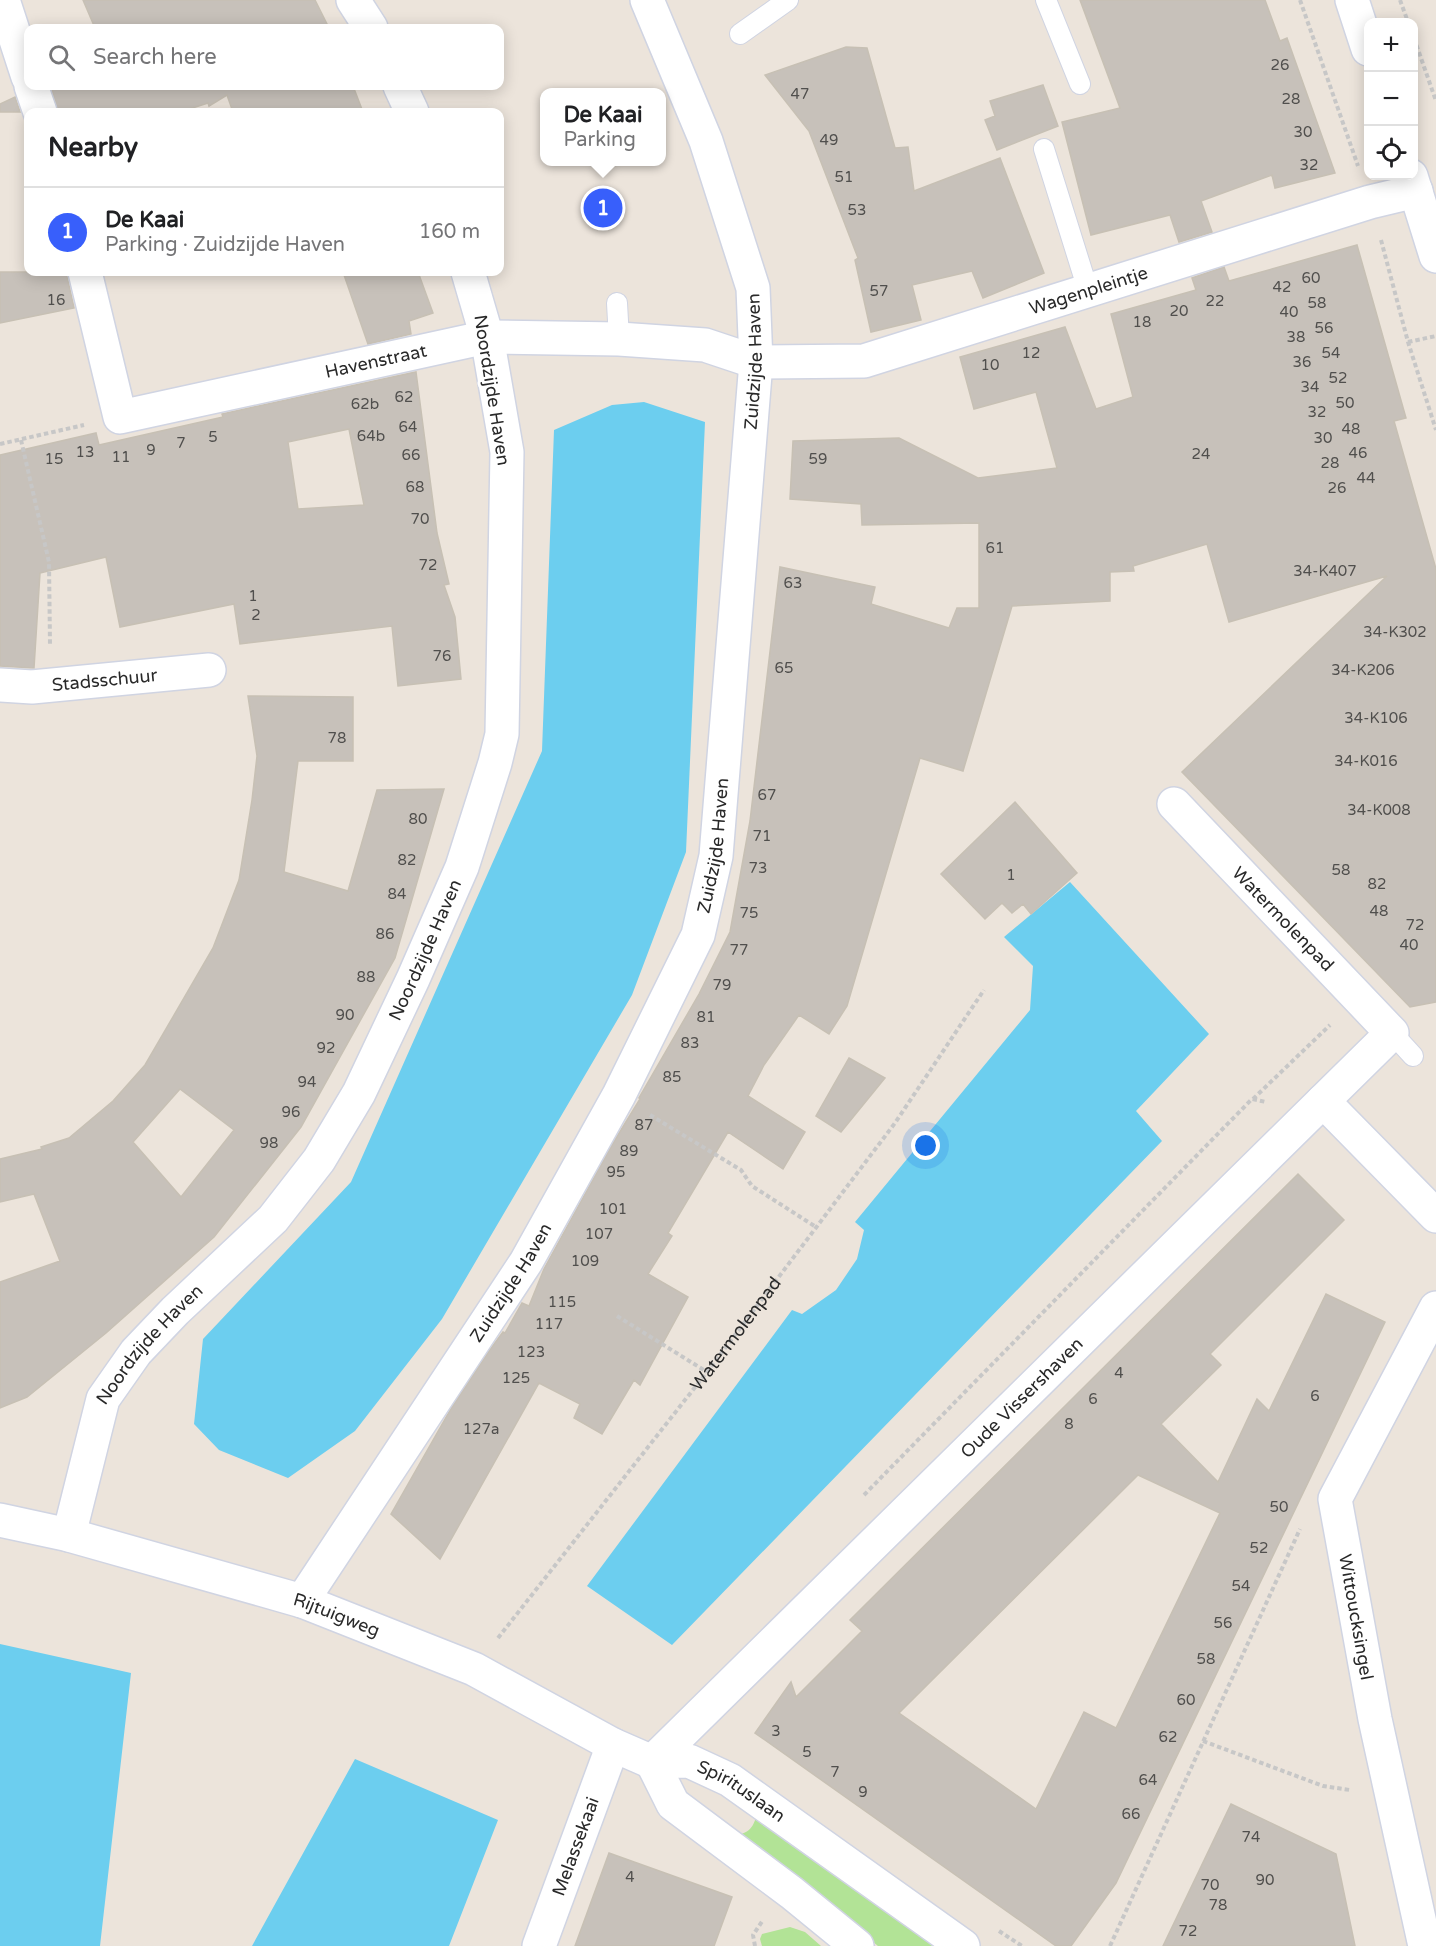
<!DOCTYPE html>
<html lang="en">
<head>
<meta charset="utf-8">
<style>
	body { margin:0; font-family:"Varela Round",sans-serif; background:#f2f2f2; color:#202124 }
	.controls { position:absolute; right:18px; top:18px; display:grid; overflow:hidden; border-radius:12px; box-shadow:0 3px 15px #0003 }
	.controls button { width:54px; height:54px; display:grid; place-items:center; padding:0; border:0; border-bottom:2px solid #e0e0e0; background:#fff; color:#202124; font:30px sans-serif }
	.you { position:absolute; left:926px; top:1146px; width:21px; height:21px; margin:-15px; border:4px solid #fff; border-radius:50%; background:#1a73e8; box-shadow:0 0 0 9px #1a73e833 }
	.badge { display:grid; place-items:center; width:39px; height:39px; border-radius:50%; background:#385ffb; color:#fff; font-size:20px; font-weight:700 }
	.pin { position:absolute; translate:-50% -50%; border:3px solid #fff; box-shadow:0 2px 6px #0006 }
	.popup { position:absolute; left:540px; top:88px; width:126px; height:78px; box-sizing:border-box; display:grid; place-content:center; border-radius:12px; background:#fff; filter:drop-shadow(0 2px 4px #0005); font-size:20px; white-space:nowrap; color:#757577 }
	.popup b { font-size:22px; color:#202124 }
	.popup::after { content:''; position:absolute; left:50%; top:100%; margin-left:-12px; border:12px solid transparent; border-top-color:#fff }
	.list { margin:0; padding:0; list-style:none }
	h2 { display:flex; justify-content:space-between; align-items:center; height:78px; margin:0; padding:0 24px; font-size:26px }
	h2 small { font-size:20px; font-weight:400; color:#757577 }
	.list li { display:grid; grid-template-columns:39px 1fr auto; gap:18px; align-items:center; box-sizing:border-box; height:90px; padding:0 24px; border-top:2px solid #e0e0e0 }
	.list b { display:block; font-size:22px; white-space:nowrap }
	.list p { margin:0; font-size:20px; white-space:nowrap; color:#757577 }
	.list em { font-size:20px; font-style:normal; color:#757577 }
	.icon { flex:none; width:33px; height:33px; fill:none; stroke:currentColor; stroke-width:2; stroke-linecap:round; stroke-linejoin:round }
	.map { position:relative; flex:none; width:1436px; height:1946px; overflow:hidden }
	.search { position:absolute; background:#fff; box-shadow:0 3px 15px #0003; left:24px; top:24px; width:480px; height:66px; display:flex; align-items:center; gap:15px; box-sizing:border-box; padding:0 21px; border-radius:12px; color:#757577; font-size:22px }
	.panel { position:absolute; background:#fff; box-shadow:0 3px 15px #0003; left:24px; top:108px; width:480px; height:168px; border-radius:12px }
	.map>svg:first-child { display:block }
	.green { fill:#b2e396 }
	.water { fill:#6cceef }
	.building { fill:#c7c1ba; stroke:#c7c0b4; stroke-width:1.5; fill-rule:evenodd }
	.lines { fill:none; stroke-linecap:round; stroke-linejoin:round }
	.lane-casing { stroke:#d0d4e2; stroke-width:22 }
	.street-casing { stroke:#d0d4e2; stroke-width:36 }
	.secondary-casing { stroke:#d0d4e2; stroke-width:36 }
	.path { stroke:#c7c7c7; stroke-width:4; stroke-dasharray:4.5 3; stroke-linecap:butt }
	.lane { stroke:#fff; stroke-width:20 }
	.street { stroke:#fff; stroke-width:33 }
	.secondary { stroke:#fff; stroke-width:33 }
	.labels { text-anchor:middle; stroke-width:6; stroke-linejoin:round; paint-order:stroke }
	.number-label { font-size:15px; fill:#504f4d }
	.street-label { font-size:18px; fill:#292929; stroke:#fff }
</style>
</head>
<body>
<div class="map">
<svg width="1436" height="1946" viewBox="0 0 1436 1946">
	<rect width="100%" height="100%" fill="#ece4db"/>
	<path class="green" d="M757,1812l182,134h-61l-35,-29 -114,-80c18,-3 25,-7 28,-25z
		M790,1927l15,5 16,14h-59l-2,-7 2,-5z"/>
	<path class="water" d="M644,402l61,20 -19,430 -54,143 -190,324 -87,112 -67,47 -69,-28 -25,-26 9,-85 148,-157 191,-431 12,-321 58,-25z
		M1070,882l139,152 -73,77 26,30 -490,504 -85,-59 205,-276 10,4 34,-24 21,-31 7,-29 -9,-8 175,-212 3,-44 -29,-29z
		M0,1644l131,29 -31,273h-100z
		M355,1759l143,61 -49,126h-197z"/>
	<path class="building" d="M83,0h232l14,28h-234z
		M1080,0h185l15,41 7,-3 48,135 -60,15 -3,-13 -71,26 11,31 -33,10 -9,-27 -79,20 -29,-113 58,-14z
		M846,47l21,1 28,100 13,-1 6,44 86,-33 44,115 -61,25 -11,-27 -60,14 9,35 -50,12 -16,-72 3,-2 -49,-127 -44,-56z
		M1043,85l15,41 -61,24 -12,-30 10,-4 -5,-15z
		M51,86h302l10,26h-130l-6,-17 -18,11 -1,-3 -28,9h-122z
		M15,97l5,15h-20v-8z
		M1357,245l49,173 -12,3 42,148v433l-26,5 -228,-235 205,-196 -158,46 -22,-78 -74,22 1,5 -24,1v29l-98,5 -49,165 -43,-13 -73,248 -18,28 -30,-19 -35,50 -16,31 57,36 -22,37 -55,-37 -60,101 4,3 -24,38 40,23 -48,88 -6,-5 -32,54 -28,-16 6,-14 -41,-21 -99,176 -49,-45 61,-107 37,-56 14,-19 2,1 17,-30 7,3 15,-37 69,-126 27,-44 -1,-1 60,-104 31,-62 20,-111 30,-254 95,20 -4,17 78,24 8,-20h22v-85l-117,2 -1,-21 -71,-5 3,-58 106,-3 79,40 79,-10 -21,-76 -62,17 -14,-52 105,-30 31,82 37,-12 -22,-83 85,-24 -4,-12 32,-11 5,14z
		M0,272h66l8,36 -74,15z
		M343,272h75l15,41 -24,8 2,13 -43,10z
		M416,372l21,161 12,51 -5,1 11,32 6,62 -63,7 -6,-60 -152,18 -6,-40 -114,23 -14,-70 -66,16 -6,95 -34,-2v-211l96,-22 3,12 124,-28 -1,-3zM349,429l15,76 -66,4 -10,-67z
		M248,696l105,1v64h-55l-14,111 64,19 29,-101 67,-1 -49,169 -94,169 -87,110 -108,96 -79,64 -27,11v-126l60,-21 -26,-67 -34,8v-43l42,-10 -1,-2 28,-9 44,-37 32,-36 68,-117 26,-68 13,-80 5,-44zM180,1089l54,41 -53,67 -48,-55z
		M1015,802l62,71 -46,41 -8,-10 -11,9 -10,-10 -17,16 -44,-45z
		M849,1058l36,20 -44,54 -25,-16z
		M1298,1174l46,46 -134,134 11,11 -60,59 57,58 39,-83 12,12 57,-117 59,28 -269,561 -45,63h-15l-301,-213 36,-51 5,15 66,-66 -12,-11zM1138,1475l82,38 -104,215 -32,-16 -48,97 -137,-96z
		M1231,1804l105,50 19,92h-192z
		M609,1853l123,44 -18,49h-139z"/>
	<g class="lines">
		<g class="lane-casing">
			<path id="lane" d="M1046,0l34,84
				M740,34l48,-34
				M1044,149l44,141
				M617,303l2,36
				M1392,1033l21,23"/>
		</g>
		<g class="street-casing">
			<g id="street">
				<path d="M3,0l25,77"/>
				<path d="M353,0l18,28"/>
				<path d="M31,86l9,26"/>
				<path d="M400,86l12,26"/>
				<path id="s2" d="M85,272l35,145 367,-80 132,2 86,6 51,17 108,-1 506,-159 46,-11"/>
				<path id="s3" d="M0,685l32,2 177,-17"/>
				<path d="M1323,1101l113,115"/>
				<path id="s4" d="M0,1520l69,15 233,66 172,68 139,76 39,17 37,-1 41,19 233,166"/>
				<path id="s5" d="M69,1535l34,-136 33,-47 39,-41 98,-92 46,-59 40,-67 54,-114 49,-112 33,-104 7,-29 5,-282 -20,-115 -19,-65"/>
				<path id="s6" d="M302,1601l224,-339 93,-167 79,-160 18,-79 40,-494 -3,-74 -47,-147 -59,-141"/>
				<path id="s7" d="M652,1762l740,-729 -218,-229"/>
				<path d="M652,1762l21,42 119,89 65,53"/>
				<path id="s8" d="M539,1946l74,-201"/>
				<path d="M1425,1946l-50,-227 -40,-220 101,-191"/>
			</g>
		</g>
		<g class="secondary-casing">
			<path id="secondary" d="M1352,0l16,49
				M1411,176l25,80"/>
		</g>
		<g class="path">
			<path d="M1300,0l58,166"/>
			<path d="M1400,0l8,22"/>
			<path d="M1414,38l22,63"/>
			<path d="M1381,240l27,102 28,88"/>
			<path d="M1408,342l28,-6"/>
			<path d="M21,440l28,122 1,83"/>
			<path d="M0,444l84,-19"/>
			<path d="M1253,1099l77,-74"/>
			<path d="M650,1115l91,55 11,16 64,41"/>
			<path d="M617,1316l90,56"/>
			<path d="M864,1495l388,-396 14,3"/>
			<path id="s1" d="M498,1638l209,-266 188,-249 89,-133"/>
			<path d="M1203,1741l120,45 27,4"/>
			<path d="M999,1931l23,15"/>
			<path d="M755,1946l-2,-11 10,-15"/>
			<path d="M1110,1946l190,-417"/>
		</g>
		<use href="#lane" class="lane"/>
		<use href="#street" class="street"/>
		<use href="#secondary" class="secondary"/>
	</g>
	<g class="labels">
		<g class="number-label">
			<text x="1280" y="70">26</text>
			<text x="800" y="99">47</text>
			<text x="1291" y="104">28</text>
			<text x="1303" y="137">30</text>
			<text x="829" y="145">49</text>
			<text x="1309" y="170">32</text>
			<text x="844" y="182">51</text>
			<text x="857" y="215">53</text>
			<text x="1311" y="283">60</text>
			<text x="1282" y="292">42</text>
			<text x="879" y="296">57</text>
			<text x="56" y="305">16</text>
			<text x="1215" y="306">22</text>
			<text x="1317" y="308">58</text>
			<text x="1179" y="316">20</text>
			<text x="1289" y="317">40</text>
			<text x="1142" y="327">18</text>
			<text x="1324" y="333">56</text>
			<text x="1296" y="342">38</text>
			<text x="1031" y="358">12</text>
			<text x="1331" y="358">54</text>
			<text x="1302" y="367">36</text>
			<text x="990" y="370">10</text>
			<text x="1338" y="383">52</text>
			<text x="1310" y="392">34</text>
			<text x="404" y="402">62</text>
			<text x="1345" y="408">50</text>
			<text x="365" y="409">62b</text>
			<text x="1317" y="417">32</text>
			<text x="408" y="432">64</text>
			<text x="1351" y="434">48</text>
			<text x="371" y="441">64b</text>
			<text x="213" y="442">5</text>
			<text x="1323" y="443">30</text>
			<text x="181" y="448">7</text>
			<text x="151" y="455">9</text>
			<text x="85" y="457">13</text>
			<text x="1358" y="458">46</text>
			<text x="1201" y="459">24</text>
			<text x="411" y="460">66</text>
			<text x="121" y="462">11</text>
			<text x="54" y="464">15</text>
			<text x="818" y="464">59</text>
			<text x="1330" y="468">28</text>
			<text x="1366" y="483">44</text>
			<text x="415" y="492">68</text>
			<text x="1337" y="493">26</text>
			<text x="420" y="524">70</text>
			<text x="995" y="553">61</text>
			<text x="428" y="570">72</text>
			<text x="1325" y="576">34-K407</text>
			<text x="793" y="588">63</text>
			<text x="253" y="601">1</text>
			<text x="256" y="620">2</text>
			<text x="1395" y="637">34-K302</text>
			<text x="442" y="661">76</text>
			<text x="784" y="673">65</text>
			<text x="1363" y="675">34-K206</text>
			<text x="1376" y="723">34-K106</text>
			<text x="337" y="743">78</text>
			<text x="1366" y="766">34-K016</text>
			<text x="767" y="800">67</text>
			<text x="1379" y="815">34-K008</text>
			<text x="418" y="824">80</text>
			<text x="762" y="841">71</text>
			<text x="407" y="865">82</text>
			<text x="758" y="873">73</text>
			<text x="1341" y="875">58</text>
			<text x="1011" y="880">1</text>
			<text x="1377" y="889">82</text>
			<text x="397" y="899">84</text>
			<text x="1379" y="916">48</text>
			<text x="749" y="918">75</text>
			<text x="1415" y="930">72</text>
			<text x="385" y="939">86</text>
			<text x="1409" y="950">40</text>
			<text x="739" y="955">77</text>
			<text x="366" y="982">88</text>
			<text x="722" y="990">79</text>
			<text x="345" y="1020">90</text>
			<text x="706" y="1022">81</text>
			<text x="690" y="1048">83</text>
			<text x="326" y="1053">92</text>
			<text x="672" y="1082">85</text>
			<text x="307" y="1087">94</text>
			<text x="291" y="1117">96</text>
			<text x="644" y="1130">87</text>
			<text x="269" y="1148">98</text>
			<text x="629" y="1156">89</text>
			<text x="616" y="1177">95</text>
			<text x="613" y="1214">101</text>
			<text x="599" y="1239">107</text>
			<text x="585" y="1266">109</text>
			<text x="562" y="1307">115</text>
			<text x="549" y="1329">117</text>
			<text x="531" y="1357">123</text>
			<text x="1119" y="1378">4</text>
			<text x="516" y="1383">125</text>
			<text x="1315" y="1401">6</text>
			<text x="1093" y="1404">6</text>
			<text x="1069" y="1429">8</text>
			<text x="481" y="1434">127a</text>
			<text x="1279" y="1512">50</text>
			<text x="1259" y="1553">52</text>
			<text x="1241" y="1591">54</text>
			<text x="1223" y="1628">56</text>
			<text x="1206" y="1664">58</text>
			<text x="1186" y="1705">60</text>
			<text x="776" y="1736">3</text>
			<text x="1168" y="1742">62</text>
			<text x="807" y="1757">5</text>
			<text x="835" y="1777">7</text>
			<text x="1148" y="1785">64</text>
			<text x="863" y="1797">9</text>
			<text x="1131" y="1819">66</text>
			<text x="1251" y="1842">74</text>
			<text x="630" y="1882">4</text>
			<text x="1265" y="1885">90</text>
			<text x="1210" y="1890">70</text>
			<text x="1218" y="1910">78</text>
			<text x="1188" y="1936">72</text>
		</g>
		<g class="street-label">
			<text dy="6" stroke="none"><textPath href="#s2" startOffset="1140">Wagenpleintje</textPath></text>
			<text dy="6" stroke="none"><textPath href="#s2" startOffset="411">Havenstraat</textPath></text>
			<text dy="6" stroke="none"><textPath href="#s6" startOffset="1353">Zuidzijde Haven</textPath></text>
			<text transform="translate(492 390) rotate(81)" y="6">Noordzijde Haven</text>
			<text dy="6" stroke="none"><textPath href="#s3" startOffset="105">Stadsschuur</textPath></text>
			<text dy="6" stroke="none"><textPath href="#s6" startOffset="867">Zuidzijde Haven</textPath></text>
			<text transform="translate(1283 919) rotate(46)" y="6">Watermolenpad</text>
			<text dy="6" stroke="none"><textPath href="#s5" startOffset="699">Noordzijde Haven</textPath></text>
			<text dy="6" stroke="none"><textPath href="#s6" startOffset="381">Zuidzijde Haven</textPath></text>
			<text dy="6" stroke="none"><textPath href="#s1" startOffset="386">Watermolenpad</textPath></text>
			<text dy="6" stroke="none"><textPath href="#s5" startOffset="212">Noordzijde Haven</textPath></text>
			<text dy="6" stroke="none"><textPath href="#s7" startOffset="519">Oude Vissershaven</textPath></text>
			<text dy="6" stroke="none"><textPath href="#s4" startOffset="350">Rijtuigweg</textPath></text>
			<text transform="translate(1356 1617) rotate(80)" y="6">Wittoucksingel</text>
			<text dy="6" stroke="none"><textPath href="#s4" startOffset="796">Spirituslaan</textPath></text>
			<text dy="6" stroke="none"><textPath href="#s8" startOffset="106">Melassekaai</textPath></text>
		</g>
	</g>
</svg>
<div class="controls">
<button>+</button>
<button>−</button>
<button><svg class="icon" aria-label="locate" viewBox="0 0 24 24"><circle cx="12" cy="12" r="6"/><path d="M12 2v4M12 18v4M2 12h4M18 12h4"/></svg></button>
</div>
<div class="you"></div>
<div class="pin badge" style="left:603px;top:208px">1</div>
<div class="popup"><b>De Kaai</b>Parking</div>
<div class="search"><svg class="icon" aria-label="search" viewBox="0 0 24 24"><circle cx="10" cy="10" r="6"/><path d="M15 15l6 6"/></svg>Search here</div>
<section class="panel">
<h2>Nearby<small></small></h2>
<ul class="list">
<li><span class="badge">1</span><div><b>De Kaai</b><p>Parking · Zuidzijde Haven</p></div><em>160 m</em></li>
</ul>
</section>
</div>
</body>
</html>
